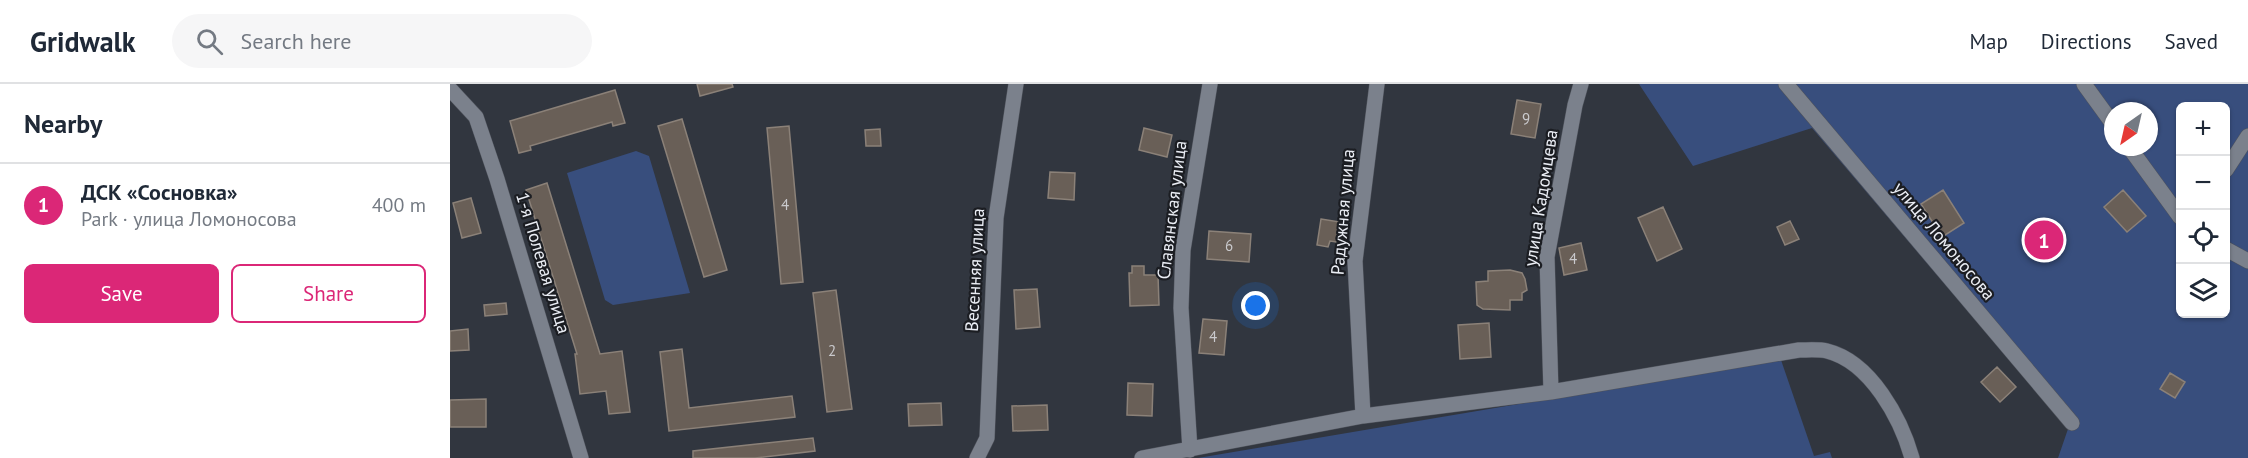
<!DOCTYPE html>
<html lang="en">
<head>
<meta charset="utf-8">
<style>
	body { margin:0; font-family:"PT Sans",sans-serif; background:#f6f6f7; color:#1f2937 }
	.controls { position:absolute; right:18px; top:18px; display:grid; overflow:hidden; border-radius:9px; box-shadow:0 2px 4px #0004 }
	.controls button { width:54px; height:54px; display:grid; place-items:center; padding:0; border:0; border-bottom:2px solid #e0e1e3; background:#fff; color:#1f2937; font:30px sans-serif }
	.compass { position:absolute; left:1654px; top:18px; width:54px; height:54px; border-radius:50%; background:#fff; box-shadow:0 2px 4px #0004; rotate:214deg }
	.you { position:absolute; left:806px; top:222px; width:21px; height:21px; margin:-15px; border:4px solid #fff; border-radius:50%; background:#1a73e8; box-shadow:0 0 0 9px #1a73e833 }
	.badge { display:grid; place-items:center; width:39px; height:39px; border-radius:50%; background:#db2777; color:#fff; font-size:20px; font-weight:700 }
	.pin { position:absolute; translate:-50% -50%; border:3px solid #fff; box-shadow:0 2px 6px #0006 }
	.list { margin:0; padding:0; list-style:none }
	h2 { display:flex; justify-content:space-between; align-items:center; height:78px; margin:0; padding:0 24px; font-size:26px }
	h2 small { font-size:20px; font-weight:400; color:#747a83 }
	.list li { display:grid; grid-template-columns:39px 1fr auto; gap:18px; align-items:center; box-sizing:border-box; height:84px; padding:0 24px; border-top:2px solid #e0e1e3 }
	.list b { display:block; font-size:22px; white-space:nowrap }
	.list p { margin:0; font-size:20px; white-space:nowrap; color:#747a83 }
	.list em { font-size:20px; font-style:normal; color:#747a83 }
	.actions { display:flex; gap:12px; padding:18px 24px }
	.actions a { flex:1; padding:14px 0; border:2px solid #db2777; border-radius:9px; text-align:center; font-size:21px; color:#db2777 }
	.actions .main { background:#db2777; color:#fff }
	.icon { flex:none; width:33px; height:33px; fill:none; stroke:currentColor; stroke-width:2; stroke-linecap:round; stroke-linejoin:round }
	.map { position:relative; flex:none; width:1798px; height:374px; overflow:hidden }
	header { display:flex; align-items:center; gap:36px; box-sizing:border-box; height:84px; padding:0 30px; background:#fff; border-bottom:2px solid #e0e1e3 }
	header strong { font-size:28px }
	nav { display:flex; gap:33px; margin-inline-start:auto; font-size:21px }
	.search { width:420px; height:54px; background:#f6f6f7; display:flex; align-items:center; gap:15px; box-sizing:border-box; padding:0 21px; border-radius:33px; color:#747a83; font-size:22px }
	main { display:flex }
	aside { flex:1; background:#fff }
	.map>svg:first-child { display:block }
	.green { fill:#384e7d; fill-rule:evenodd }
	.building { fill:#695f57; stroke:#8b8178; stroke-width:1.5 }
	.lines { fill:none; stroke-linecap:round; stroke-linejoin:round }
	.minor-casing { stroke:#4f535c; stroke-width:16 }
	.minor { stroke:#7b818c; stroke-width:15 }
	.labels { text-anchor:middle; stroke-width:4.5; stroke-linejoin:round; paint-order:stroke }
	.number-label { font-size:15px; fill:#cacacd }
	.street-label { font-size:18px; fill:#eaedf4; stroke:#1b1d22 }
</style>
</head>
<body>
<header>
<strong>Gridwalk</strong>
<div class="search"><svg class="icon" aria-label="search" viewBox="0 0 24 24"><circle cx="10" cy="10" r="6"/><path d="M15 15l6 6"/></svg>Search here</div>
<nav><a>Map</a><a>Directions</a><a>Saved</a></nav>
</header>
<main>
<aside>
<h2>Nearby<small></small></h2>
<ul class="list">
<li><span class="badge">1</span><div><b>ДСК «Сосновка»</b><p>Park · улица Ломоносова</p></div><em>400 m</em></li>
</ul>
<div class="actions"><a class="main">Save</a><a>Share</a></div>
</aside>
<div class="map">
<svg width="1798" height="374" viewBox="0 0 1798 374">
	<rect width="100%" height="100%" fill="#31363f"/>
	<path class="green" d="M1189,0h609v374h-190l10,-29 -256,-301 -119,38zM1730,22h46v208h-46zM1663,27h36v36h-36z
		M186,67l13,5 41,137 -77,12 -8,-5 -38,-127z
		M1331,276l33,96 16,-4 2,6h-634z"/>
	<path class="building" d="M247,0h35l1,3 -33,9z
		M165,6l10,33 -12,3 -1,-4 -82,24 1,4 -12,3 -9,-32z
		M1067,16l24,4 -6,34 -24,-4z
		M232,35l45,151 -23,7 -46,-151z
		M339,42l14,156 -22,2 -14,-156z
		M694,44l28,7 -5,22 -28,-7z
		M430,45l1,17h-15l-1,-16z
		M600,88l25,1 -1,27 -26,-2z
		M97,99l53,171 22,-3 8,61 -21,2 -3,-23 -26,3 -5,-40h2l-51,-164z
		M1493,106l21,33 -22,14 -21,-33z
		M1673,106l23,26 -19,16 -23,-25z
		M21,114l10,35 -19,5 -9,-35z
		M1213,123l19,42 -25,12 -19,-43z
		M871,135l19,3 -4,20 -6,-1 -2,6 -11,-2z
		M1340,137l9,18 -14,6 -8,-18z
		M759,147l42,3 -2,28 -42,-3z
		M1131,159l6,27 -23,5 -5,-27z
		M682,182h12v9h14l1,30 -29,1 -1,-33h3z
		M1060,186l12,3 3,6 2,11 -5,3v7h-12v10l-27,-1 -6,-4 -1,-23 12,-1v-10z
		M587,205l3,38 -24,2 -2,-39z
		M386,206l16,119 -25,3 -14,-119z
		M56,219l1,11 -22,2 -1,-11z
		M753,235l24,2 -3,34 -25,-2z
		M1039,239l2,34 -31,2 -2,-34z
		M18,245l1,21 -19,1v-20z
		M232,265l7,59 103,-12 3,21 -126,14 -9,-79z
		M1547,283l19,20 -16,15 -19,-20z
		M1720,289l15,9 -10,16 -15,-9z
		M678,299l25,1 -1,32 -25,-1z
		M36,315v28h-36v-27z
		M491,319l1,22 -33,1 -1,-22z
		M597,321l1,25 -35,1 -1,-25z
		M363,354l2,13 -60,7h-62v-7z"/>
	<g class="lines">
		<g class="minor-casing">
			<path id="minor" d="M1336,0l286,339
				M1634,0l29,40
				M0,5l26,28 21,62 84,279
				M1679,63l51,70
				M1776,86l22,-34
				M1776,165l22,12
				M1101,308l-4,-135 28,-152 6,-21
				M913,332l-8,-155 22,-177
				M740,366l-9,-142 2,-58 27,-166
				M527,374l10,-20 9,-220 20,-134
				M692,374l221,-42 188,-24 248,-42c9,0 20,-1 28,1 44,11 74,68 85,107"/>
		</g>
		<use href="#minor" class="minor"/>
	</g>
	<g class="labels">
		<g class="number-label">
			<text x="1076" y="40">9</text>
			<text x="335" y="126">4</text>
			<text x="779" y="167">6</text>
			<text x="1123" y="180">4</text>
			<text x="763" y="258">4</text>
			<text x="382" y="272">2</text>
		</g>
		<g class="street-label">
			<text transform="translate(1091 114) rotate(-81)" y="6">улица Кадомцева</text>
			<text transform="translate(722 126) rotate(-83)" y="6">Славянская улица</text>
			<text transform="translate(893 128) rotate(-85)" y="6">Радужная улица</text>
			<text transform="translate(1494 157) rotate(50)" y="6">улица Ломоносова</text>
			<text transform="translate(93 179) rotate(73)" y="6">1-я Полевая улица</text>
			<text transform="translate(525 186) rotate(-87)" y="6">Весенняя улица</text>
		</g>
	</g>
</svg>
<div class="controls">
<button>+</button>
<button>−</button>
<button><svg class="icon" aria-label="locate" viewBox="0 0 24 24"><circle cx="12" cy="12" r="6"/><path d="M12 2v4M12 18v4M2 12h4M18 12h4"/></svg></button>
<button><svg class="icon" aria-label="layers" viewBox="0 0 24 24"><path d="M12 4l9 5-9 5-9-5zM3 14l9 5 9-5"/></svg></button>
</div>
<svg class="compass" viewBox="-18 -18 36 36"><path d="M0-13l5 13h-10z" fill="#e53935"/><path d="M0 13l5-13h-10z" fill="#747a83"/></svg>
<div class="you"></div>
<div class="pin badge" style="left:1594px;top:156px">1</div>
</div>
</main>
</body>
</html>
